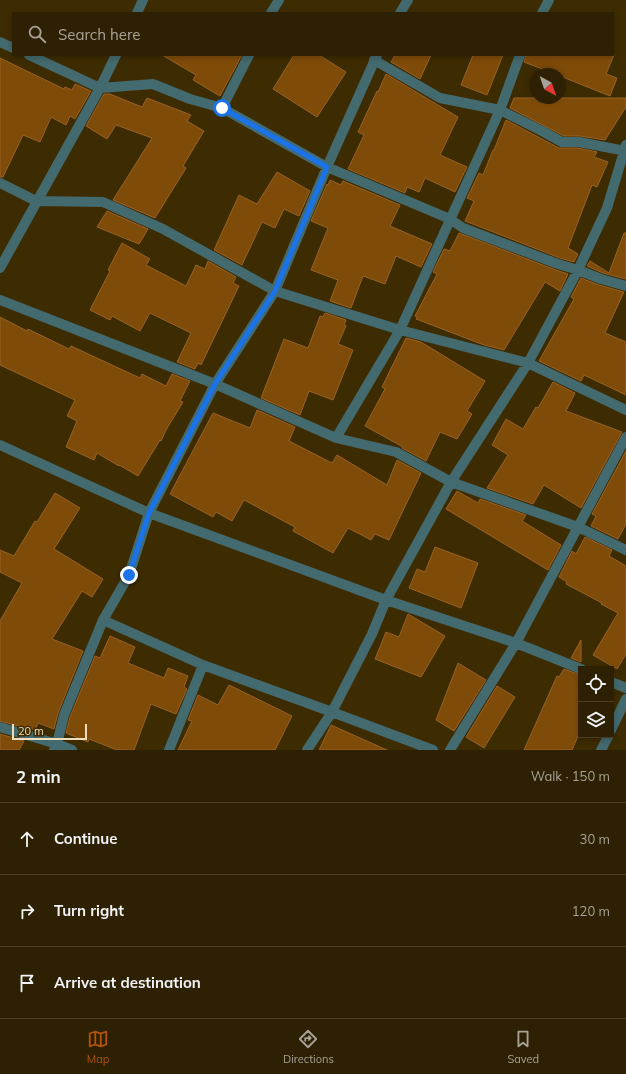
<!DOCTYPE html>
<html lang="en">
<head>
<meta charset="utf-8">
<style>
	body { margin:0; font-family:Mulish,sans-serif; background:#36280c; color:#f1f3f6 }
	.controls { position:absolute; right:12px; bottom:12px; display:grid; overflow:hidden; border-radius:0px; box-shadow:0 2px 6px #0003 }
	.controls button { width:36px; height:36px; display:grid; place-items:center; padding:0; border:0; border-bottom:1px solid #493e24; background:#2e2002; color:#f1f3f6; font:20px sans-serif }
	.compass { position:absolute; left:530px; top:68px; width:36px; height:36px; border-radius:50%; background:#2e2002; box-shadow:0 2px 6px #0003; rotate:140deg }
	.scale { position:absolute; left:12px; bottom:10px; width:75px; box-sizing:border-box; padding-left:4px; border:2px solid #efddba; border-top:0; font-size:11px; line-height:14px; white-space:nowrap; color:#efddba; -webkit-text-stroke:3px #3d2b02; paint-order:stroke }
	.stop { position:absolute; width:12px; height:12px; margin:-9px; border:3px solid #1a73e8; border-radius:50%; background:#fff }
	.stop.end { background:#1a73e8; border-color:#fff; box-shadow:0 1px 4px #0008 }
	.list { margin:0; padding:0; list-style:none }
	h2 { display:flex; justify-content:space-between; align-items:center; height:52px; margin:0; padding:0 16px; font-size:17px }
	h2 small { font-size:13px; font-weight:400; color:#a7a399 }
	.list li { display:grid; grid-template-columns:26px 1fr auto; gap:12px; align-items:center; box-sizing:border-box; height:72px; padding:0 16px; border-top:1px solid #493e24 }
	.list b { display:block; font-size:15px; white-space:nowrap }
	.list em { font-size:13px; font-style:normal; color:#a7a399 }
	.icon { flex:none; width:22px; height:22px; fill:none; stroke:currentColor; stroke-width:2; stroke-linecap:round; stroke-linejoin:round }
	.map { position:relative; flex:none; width:626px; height:750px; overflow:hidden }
	.search { position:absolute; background:#2e2002; box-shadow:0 2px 6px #0003; left:12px; right:12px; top:12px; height:44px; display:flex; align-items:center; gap:10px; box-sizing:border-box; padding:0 14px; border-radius:0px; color:#a7a399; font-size:15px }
	.sheet { height:268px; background:#2e2002 }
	nav { display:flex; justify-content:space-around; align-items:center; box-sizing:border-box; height:56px; border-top:1px solid #493e24; background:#2e2002; font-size:11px; color:#a7a399 }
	nav a { display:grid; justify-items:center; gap:2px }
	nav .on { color:#b45309 }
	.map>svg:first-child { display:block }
	.building { fill:#7f4b09; stroke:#986229 }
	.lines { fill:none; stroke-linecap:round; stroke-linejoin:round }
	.minor { stroke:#436a6e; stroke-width:10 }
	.route { stroke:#1a73e8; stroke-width:5 }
</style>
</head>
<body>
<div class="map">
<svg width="626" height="750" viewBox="0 0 626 750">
	<rect width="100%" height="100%" fill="#3d2b02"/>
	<path class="building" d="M162,55h80l-22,41 -27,-16 3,-5z
		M294,55h25l27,17 -29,45 -44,-28z
		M395,55h36l-11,24 -29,-17z
		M473,55h30l-16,40 -26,-10z
		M526,55h88l-8,19 11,4 -7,18 -50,-20v-2h-5l-31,-12z
		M0,58l64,31 1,-2 7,3 3,-6 16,7 -16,28 -5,-3 -4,9 -15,-8 -11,25 -17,-7 -20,42h-3z
		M386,74l72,43 -18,38 27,12 -12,25 -30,-14 -6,14 -12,-5 -2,6 -57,-24 16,-34 -6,-3 19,-41 1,1z
		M104,94h6l32,13 5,-9 44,17 -4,6 17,10 -21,35 3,2 -31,50 -42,-18 39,-62 -36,-13 -9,14 -21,-13z
		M514,98h112v9l-21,33 -25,-4h-16l-54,-28z
		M506,120l53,28h19l19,4 -3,5 14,5 -11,25 -5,-2 -24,63 10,6 -4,8 -14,-4 -95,-37 9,-20 -7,-3 12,-25 4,2 10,-25h1z
		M277,172l33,19 -11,25 -15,-7 -9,19 -13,-6 -20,43 -28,-15 25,-55 18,9z
		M330,180l11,5 2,-4 57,24 -10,21 42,18 -11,23 -25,-11 -11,28 -22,-8 -12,32 -21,-7 8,-21 -27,-10 17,-42 -17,-7 16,-37 1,1z
		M107,211l41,18 -9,15 -42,-17z
		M459,233l97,37 12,4 -8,17 -15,-9 -41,68 -20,-5 -68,-26 1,-2 -2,-1 22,-42 -4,-2 11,-23 6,2z
		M624,233h2v46l-23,-6 -16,-7 3,-5 19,12z
		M122,243l28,16 -4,6 40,21 10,-21 9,4 3,-8 28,16 -3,6 6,3 -38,79 -3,-2 -3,6 -18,-7 14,-29 -41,-20 -10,18 -28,-15 -2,4 -20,-10 20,-39 -2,-1z
		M581,278l18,7 25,7 -19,41 21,9v53l-42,-20 -3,6 -42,-20 35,-62 -3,-2z
		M325,313l21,7 -2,5 2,1 -8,18 15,6 -20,50 -24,-9 -9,24 -39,-17 23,-59 24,9 12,-32 3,1z
		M0,317l27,14 1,-2 41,20 2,-3 69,32 2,-4 24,12 6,-12 18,7 -10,20 3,1 -17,28 -5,11 -1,-1 -22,36 -19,-11v1l-22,-13 -3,7 -28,-13 11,-26 -10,-5 8,-16 -75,-35z
		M406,338l15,4 64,39 -18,30 5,3 -15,25 -17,-7 -14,29 -24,-13 1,-1 -38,-21 20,-37 -3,-2z
		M553,382l22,11 -9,18 56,21 -41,76 -37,-23 -11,19 -46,-16 21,-33 -16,-10 14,-26 17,10 13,-22 2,1z
		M257,410l38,17 -6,14 43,22 5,-8 50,30 10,-25 24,13 -32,67 -14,-6 -4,6 -23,-12 -15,25 -40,-22 2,-4 -51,-27 -12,21 -16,-9 -3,5 -43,-23 43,-81 37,15z
		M626,451v73l-8,15 -27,-13 5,-10 -4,-2z
		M457,491l21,12 2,-4 46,16 -4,6 39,24 -13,25 -102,-61z
		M55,493l25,15 -26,41 49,30 -11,18 -10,-6 -30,48 31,12 -25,62 -4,16 -16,-6 -3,7 -5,-2v1l-30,-8v-100l22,-38 -22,-11v-22l14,6 21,-35 2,1z
		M585,537l27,13 -3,6 17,10v88l-9,15 -24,-14 25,-42 -17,-9 1,-1 -36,-19 1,-2 -8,-5 13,-26 4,3z
		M435,547l43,16 -17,45 -52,-20 8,-19 8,3z
		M408,614l37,22 -24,41 -46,-18 11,-27 13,5z
		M110,636l25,11 -7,16 36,15 4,-10 20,8 -4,11 3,2 -11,25 -25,-10 -17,46h-17l-28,-11 -1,3 -22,-9 4,-16 25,-61 5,2z
		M581,640v22l-10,-4z
		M458,663l28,17 -32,51 -18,-11z
		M564,669l17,6v54l-9,21h-48l33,-74 2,1z
		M229,685l63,31 -17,34h-97l14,-29 -4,-1 10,-25 20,10z
		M497,686l18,11 -31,51 -18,-11z
		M331,725l56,25h-68z
		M0,734l24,7 -5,9h-19z"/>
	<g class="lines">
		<path class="minor" d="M137,13l6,-13
			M271,13l8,-13
			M400,13l8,-13
			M542,13l7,-13
			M0,42l13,6
			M29,55l71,33 53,-4 37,15 32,9 105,59 123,52 13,9 95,36 20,6 23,9 25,7
			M374,60l66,38 60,12 42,21 20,11h17l47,9
			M222,108l27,-53
			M0,183l36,18 67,1 60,27 112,62 125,39 128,33 98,47
			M0,268l100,-180 16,-33
			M0,300l215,84 121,54 60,14 55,30 127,45 -62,116 -66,107
			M626,437l-48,90 48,23
			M336,438l64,-108 100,-220 20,-55
			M0,445l149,68 237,87 130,43 65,26
			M103,620l100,45 129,47 101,38
			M611,682l15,6
			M0,727l57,17 7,-29 39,-95 26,-45 20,-62 66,-129 60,-93 52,-124 50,-112
			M611,730l15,-31
			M54,750l3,-6 15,6
			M169,750l34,-85
			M307,750l25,-38 40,-78 14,-34 65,-118 77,-119 50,-93 29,-62 19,-63
			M601,750l8,-15"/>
	</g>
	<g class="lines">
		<path class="route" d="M129,575l20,-62 66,-129 60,-93 52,-124 -105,-59"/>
	</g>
</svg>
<div class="controls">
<button><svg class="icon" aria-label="locate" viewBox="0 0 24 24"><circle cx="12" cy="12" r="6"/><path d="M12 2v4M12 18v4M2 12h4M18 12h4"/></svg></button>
<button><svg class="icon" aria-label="layers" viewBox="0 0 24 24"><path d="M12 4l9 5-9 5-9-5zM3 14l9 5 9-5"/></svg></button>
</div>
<svg class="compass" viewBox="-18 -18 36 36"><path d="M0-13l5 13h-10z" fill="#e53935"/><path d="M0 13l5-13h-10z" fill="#a7a399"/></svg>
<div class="scale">20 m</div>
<div class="stop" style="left:222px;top:108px"></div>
<div class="stop end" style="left:129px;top:575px"></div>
<div class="search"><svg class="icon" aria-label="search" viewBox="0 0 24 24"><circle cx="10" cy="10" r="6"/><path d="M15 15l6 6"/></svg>Search here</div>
</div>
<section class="sheet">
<h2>2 min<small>Walk · 150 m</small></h2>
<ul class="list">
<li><svg class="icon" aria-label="ahead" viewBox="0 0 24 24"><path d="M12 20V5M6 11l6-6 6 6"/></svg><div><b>Continue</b></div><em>30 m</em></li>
<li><svg class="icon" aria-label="right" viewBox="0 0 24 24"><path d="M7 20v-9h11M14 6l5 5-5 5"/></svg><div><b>Turn right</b></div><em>120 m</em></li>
<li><svg class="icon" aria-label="arrive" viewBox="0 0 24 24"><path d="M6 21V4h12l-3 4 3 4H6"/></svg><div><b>Arrive at destination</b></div></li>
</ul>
</section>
<nav>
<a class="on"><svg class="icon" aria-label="map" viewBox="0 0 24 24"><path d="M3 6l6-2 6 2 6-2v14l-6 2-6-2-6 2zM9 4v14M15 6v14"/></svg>Map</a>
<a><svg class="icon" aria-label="directions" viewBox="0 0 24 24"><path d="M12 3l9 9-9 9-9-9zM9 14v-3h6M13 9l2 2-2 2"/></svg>Directions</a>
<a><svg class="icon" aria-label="saved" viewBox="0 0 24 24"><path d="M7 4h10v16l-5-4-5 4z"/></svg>Saved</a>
</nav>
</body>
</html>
